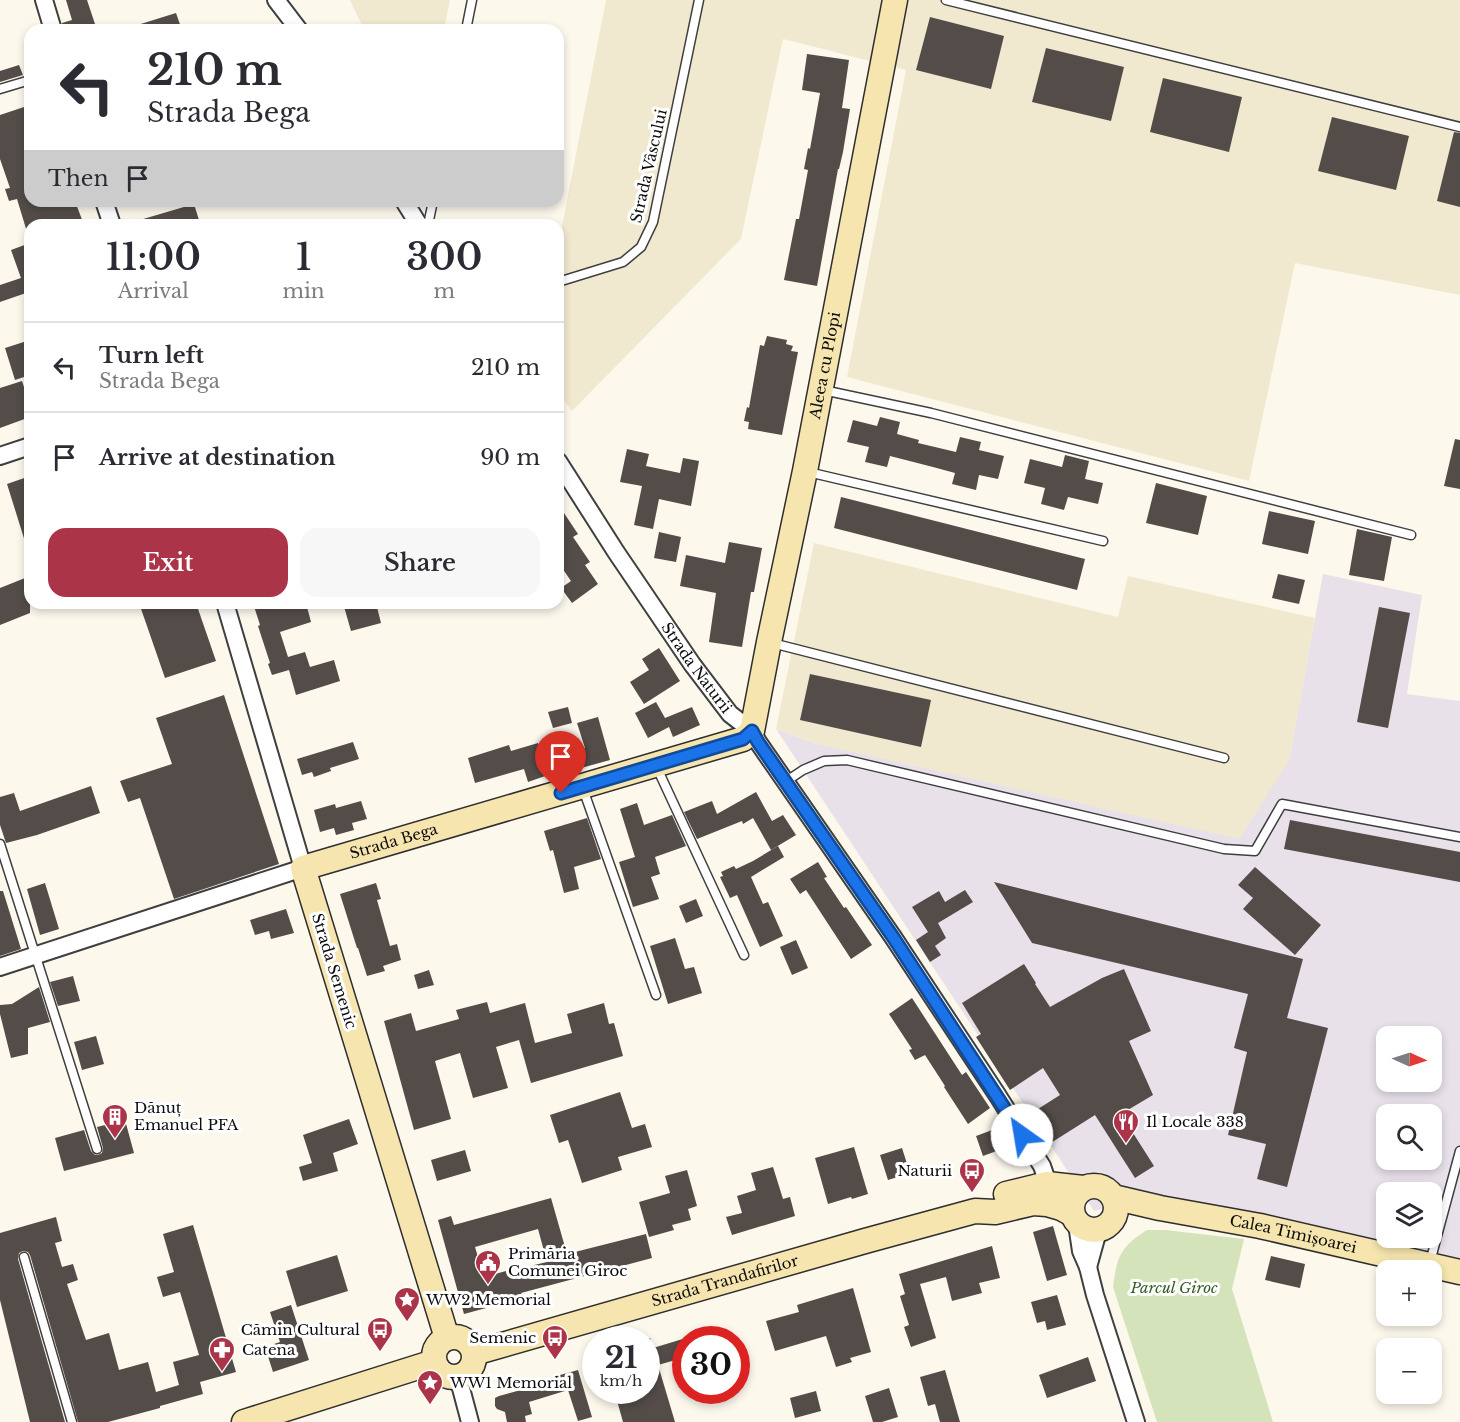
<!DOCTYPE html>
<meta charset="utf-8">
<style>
:root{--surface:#fff;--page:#f7f7f7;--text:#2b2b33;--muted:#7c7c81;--line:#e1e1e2;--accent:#ac3448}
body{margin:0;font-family:"Libre Baskerville",serif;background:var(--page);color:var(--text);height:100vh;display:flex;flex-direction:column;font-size:22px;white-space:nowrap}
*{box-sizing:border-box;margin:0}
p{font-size:20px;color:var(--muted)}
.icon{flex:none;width:33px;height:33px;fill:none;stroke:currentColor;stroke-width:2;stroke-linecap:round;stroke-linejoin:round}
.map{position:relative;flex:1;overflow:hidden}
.sheet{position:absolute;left:24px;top:219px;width:540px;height:390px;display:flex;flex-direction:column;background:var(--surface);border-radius:18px;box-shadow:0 3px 9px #0003}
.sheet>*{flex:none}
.guide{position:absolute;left:24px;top:24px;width:540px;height:183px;border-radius:18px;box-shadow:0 3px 9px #0003;background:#fff;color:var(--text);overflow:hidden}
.needle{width:39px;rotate:93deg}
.controls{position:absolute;left:1376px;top:1026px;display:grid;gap:12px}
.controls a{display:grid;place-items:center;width:66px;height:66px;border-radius:12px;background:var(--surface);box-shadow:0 3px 9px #0003;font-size:30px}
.speed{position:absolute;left:582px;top:1326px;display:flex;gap:12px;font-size:30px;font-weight:700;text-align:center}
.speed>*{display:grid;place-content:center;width:78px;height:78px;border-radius:50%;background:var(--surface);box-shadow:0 3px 9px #0003;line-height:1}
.speed small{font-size:15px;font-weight:400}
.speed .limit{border:9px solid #d22;background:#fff;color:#111}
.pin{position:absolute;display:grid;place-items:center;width:51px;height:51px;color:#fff;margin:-62px -26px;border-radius:50% 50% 50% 0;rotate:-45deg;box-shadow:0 0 6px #0007}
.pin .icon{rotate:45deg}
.me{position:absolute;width:66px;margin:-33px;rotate:328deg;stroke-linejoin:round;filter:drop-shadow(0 0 4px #0008)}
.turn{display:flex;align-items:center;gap:21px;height:126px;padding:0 24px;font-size:27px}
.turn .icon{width:78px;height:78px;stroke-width:2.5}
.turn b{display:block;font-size:42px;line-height:51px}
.then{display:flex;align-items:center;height:57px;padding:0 24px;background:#0003;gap:12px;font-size:22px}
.eta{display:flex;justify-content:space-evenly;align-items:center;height:102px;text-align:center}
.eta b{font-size:36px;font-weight:600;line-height:42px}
.action{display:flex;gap:12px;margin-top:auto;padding:12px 24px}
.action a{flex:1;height:69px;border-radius:18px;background:var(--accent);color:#fff;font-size:24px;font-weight:600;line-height:69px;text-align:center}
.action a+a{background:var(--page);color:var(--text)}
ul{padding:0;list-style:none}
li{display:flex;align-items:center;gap:18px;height:90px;padding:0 24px;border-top:2px solid var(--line)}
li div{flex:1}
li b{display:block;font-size:22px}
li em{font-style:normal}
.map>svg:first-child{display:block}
</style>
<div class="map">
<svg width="1460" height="1422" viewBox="0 0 1460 1422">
<rect width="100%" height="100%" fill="#fdf8ec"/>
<path fill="#e8e1ea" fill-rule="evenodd" d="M1323,574L1422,595L1407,694L1460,701V1261L1151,1194L1094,1211L776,729L817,744L1289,761ZM1386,1036H1431V1082H1386ZM1386,1114H1431V1160H1386ZM1386,1192H1431V1238H1386Z"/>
<path fill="#f0e9cf" d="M350,0H450L444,30H364Z
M606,0H1460V295L1295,263L1249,481L847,377L906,70L783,39L741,239L572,411L558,392V247Z
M814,543L1118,617L1128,576L1315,618L1289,761L1239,839L817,744L776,729Z"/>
<path fill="#d4e3ba" d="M1147,1230H1165L1244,1239L1232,1289L1273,1422H1157L1113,1287C1117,1257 1120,1247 1147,1230Z"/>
<path fill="#534c49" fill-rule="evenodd" d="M66,0H87L97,30H63L62,23L72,20Z
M176,13L182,30H132L131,27Z
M930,17L1004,36L991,89L916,70Z
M1046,48L1124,67L1111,121L1032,102Z
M807,54L849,60L842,108L850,109L843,152L839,169H838L817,286L784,280L796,219H799L808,170L804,169L808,148L810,149L820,93L802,90Z
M19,65L23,75L0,82V71Z
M1163,78L1242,97L1229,152L1150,132Z
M30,105V201H75L84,225H30V231L27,232L17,199L9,201L5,189L10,188L0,159V115Z
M1332,117L1409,136L1396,190L1318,171Z
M1454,132L1460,133V207L1437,201Z
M194,204L199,220L192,221L193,225H134L133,222Z
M30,243V299H28L26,293L0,302V285L21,278L11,250Z
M767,336L787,340L786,344L793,346L791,351L798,352L782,435L748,429L749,422L744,421L747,407L749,408L760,345L764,346Z
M30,340V375L15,380L5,348Z
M22,381L30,405V417L0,428V388Z
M880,417L900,422L897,434L919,440L918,443L956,452L960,437L981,442L979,450L1004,456L998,479L979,475L976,490L952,484L955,473L933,467L890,456L887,467L865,462L869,447L847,442L853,420L877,426Z
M1455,439L1460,440V489L1444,486Z
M627,449L649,454L646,466L680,473L683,458L699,461L691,506L659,499L653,529L634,525L642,486L620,482Z
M1065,455L1089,461L1085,479L1103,483L1098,504L1068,497L1064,510L1041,504L1045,488L1024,483L1030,459L1062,467Z
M30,476V548H27L7,484Z
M1156,483L1207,496L1198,535L1146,523Z
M841,497L1085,559L1077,590L834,528Z
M558,504L578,534L573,537L590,562L585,565L598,584L572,603L561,588L571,581L558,562Z
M1269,511L1315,521L1308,554L1262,544Z
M1357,529L1392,537L1384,581L1349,575Z
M659,532L681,537L676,562L654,558Z
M729,542L762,548L754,592H751L742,647L709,642L716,593L680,586L686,555L725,563Z
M1278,574L1305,580L1299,604L1272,598Z
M30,576V613L0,625V588Z
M139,603H196L216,661L165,678Z
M253,603H306L311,622L280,632L288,657L305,652L310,667L334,660L340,681L296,695L289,670L272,675L268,664L270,663L258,626L260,625Z
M343,603H376L381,623L351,631Z
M1379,607L1410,613L1388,728L1357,722Z
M659,648L680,681L644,704L630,682L649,670L642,659Z
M810,674L931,700L921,747L800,720Z
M224,695L279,864L174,899L140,798L128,802L120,781L172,764L156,718Z
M656,702L665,718L692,707L700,725L673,737L669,727L648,738L635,713Z
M568,707L572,723L553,728L548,712Z
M598,717L610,760L574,770L569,752L585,748L577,723Z
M353,742L359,759L330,768L331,771L314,777L312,772L302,775L297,759Z
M538,743L548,775L528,782L524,769L475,783L468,758L509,745L511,751Z
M91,786L100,813L37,835L6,843L0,825V797L14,793L20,811Z
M756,792L772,821L783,815L796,835L771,850L753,818L743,824L742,821L697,839L684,812L712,801L717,814Z
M361,801L367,819L352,823L354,830L336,835L334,828L320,832L314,810L335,804L336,808Z
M637,803L644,825L672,815L686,846L655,857L660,874L651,877L659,899L633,907L619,862L635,857L620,809Z
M587,818L601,859L574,867L579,889L564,893L553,850L550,851L544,831Z
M1290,820L1460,852V882L1284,849Z
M778,846L784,857L751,877L763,904L768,902L783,936L760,947L737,895L730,898L720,877L723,876L721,872L734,866L736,869L753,861Z
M818,862L827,877L824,878L844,908L846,907L872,945L851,959L806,890L800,894L790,879Z
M1255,867L1321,925L1295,955L1243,909L1253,898L1238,885Z
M994,882L1303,959L1287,1018L1328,1028L1287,1187L1257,1179L1266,1144L1228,1135L1247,1052L1234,1048L1248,994L1032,943Z
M45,883L59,929L40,935L27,889Z
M376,883L381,899L377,900L390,946L397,944L401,960L383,966L385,971L367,976L358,948H357L340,894Z
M965,890L973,902L938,923L946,938L935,946L941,955L930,962L916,940L928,932L912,907L939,891L945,902Z
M0,891H3L21,949L0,956Z
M696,899L703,916L686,923L679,906Z
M286,909L294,933L271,939L269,931L255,935L250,920Z
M675,938L685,969L694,967L702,993L668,1004L650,946Z
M796,940L808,968L792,975L780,947Z
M1024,964L1036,983L1035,984L1050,1007L1102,978L1124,969L1151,1031L1129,1041L1153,1095L1121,1114L1154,1166L1135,1178L1095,1115L1046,1146L1027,1116L1060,1095L1043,1068L1010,1090L976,1037L981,1034L962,1003Z
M429,970L434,985L418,989L414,975Z
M73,976L80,1001L58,1006L50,982Z
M39,987L50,1022L28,1028V1054L11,1058L0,1014V1005L12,1004Z
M912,998L962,1075L966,1072L990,1108L968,1124L944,1087L945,1086L925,1055L915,1060L909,1050L912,1049L889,1014Z
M487,1002L490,1013L525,1003L535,1043L572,1033L567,1014L604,1003L609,1024L614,1023L623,1056L531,1083L519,1040L496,1047L508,1088L473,1098L460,1053L435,1061L451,1119L414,1130L384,1021L411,1013L416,1031L459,1019L456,1010Z
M96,1036L104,1064L82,1070L74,1042Z
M620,1092L632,1128L645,1124L652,1147L618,1157L622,1170L582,1183L568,1140L559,1143L550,1115Z
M349,1119L358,1144L333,1153L338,1171L303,1181L299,1167L312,1163L303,1135Z
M125,1120L134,1153L64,1171L55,1138L84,1130L91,1151L95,1155H98L102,1153L103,1148L97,1127Z
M995,1129L1002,1149L983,1156L976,1136Z
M854,1147L868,1194L852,1199L851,1197L828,1204L815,1158Z
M902,1148L910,1173L888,1180L880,1155Z
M465,1150L471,1171L437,1181L431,1160Z
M773,1167L783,1199L790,1197L795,1216L732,1235L726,1217L742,1213L737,1196L756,1190L751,1173Z
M687,1170L697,1206L688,1209L691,1220L672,1225L674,1230L649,1237L639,1202L670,1193L665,1176Z
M551,1198L567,1254L646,1234L652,1258L521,1293L522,1295L516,1297V1300L464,1314L438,1220L451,1216L454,1225ZM538,1229L547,1262L530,1266L531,1269L508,1276L506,1271L484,1277L475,1247Z
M56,1217L62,1241L55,1243L62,1267L73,1264L78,1280L67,1284L86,1340L109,1333L119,1370L148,1362L156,1392L179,1385L173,1362L199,1355L180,1292L163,1297L157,1277L174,1272L163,1234L193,1225L236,1372L200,1382L203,1394L160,1406V1408L108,1422H78L30,1255L28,1252L23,1251L19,1253L18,1259L65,1422H30L0,1300V1233Z
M1053,1226L1067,1275L1047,1281L1033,1232Z
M992,1246L1000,1278L979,1283L982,1293L952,1301L946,1277L920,1284L936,1338L911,1347L904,1327L909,1325L900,1296L905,1294L899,1274Z
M337,1255L348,1291L297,1307L286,1271Z
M1271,1256L1305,1264L1300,1288L1265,1280Z
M853,1288L871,1352L850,1358L852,1362L836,1367L826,1336L775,1351L766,1321L799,1312L797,1305Z
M1057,1295L1066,1325L1047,1330L1045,1321L1037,1323L1031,1302Z
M291,1305L309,1360L273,1372L265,1347L280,1342L270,1312Z
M650,1338L653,1348L686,1338V1357L658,1365L675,1422H623L614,1390H646V1339Z
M1088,1357L1096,1381L1047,1398L1039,1375Z
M578,1370L592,1417L578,1421L568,1390L529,1402L532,1414L525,1416L526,1422H507L505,1412L497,1409L495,1406V1398L499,1396L543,1384L542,1380Z
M945,1370L960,1422H940L935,1404L928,1406L920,1377Z
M889,1388L898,1417L882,1422H873L865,1396Z
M816,1391L821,1411L795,1418L790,1398Z"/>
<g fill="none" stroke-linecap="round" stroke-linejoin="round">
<defs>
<path id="lane" d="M946,0L1460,127
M466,30L472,0
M0,89L30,80
M428,225L433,201
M558,282L623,262L641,247L653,222L699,0
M823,390L931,413L1411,535
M808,472L1103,541
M772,643L1224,758
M657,768L744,955
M785,782L803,770L824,761L847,760L1224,849L1255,851L1282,804L1460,837
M583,789L656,995
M0,844L97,1149
M24,1257L72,1422
M1430,1262L1460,1151"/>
<g id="street">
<path d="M44,0L53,30"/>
<path d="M276,0L299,30"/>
<path d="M104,201L112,225"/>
<path d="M404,201L419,225"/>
<path d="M0,456L30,446"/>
<path id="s1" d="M558,461L616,552L692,664L730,714L752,731L758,742L893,937L998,1096L1042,1166L1051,1192"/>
<path d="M0,967L303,868L225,603"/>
<path d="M1077,1224L1081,1251L1088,1267L1095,1295L1136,1422"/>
<path d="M1088,1267L1098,1231"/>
<path d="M458,1377L470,1422"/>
</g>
<g id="secondary">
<circle cx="1094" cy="1208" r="22"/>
<path d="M1006,1194L1047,1184L1083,1188"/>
<path id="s2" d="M1113,1197L1160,1208L1260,1226L1460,1272"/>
<circle cx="454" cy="1357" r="20"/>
<path id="s3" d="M447,1338L303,868L743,739L752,731L769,642L805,471L895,0"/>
<path id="s4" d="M474,1353L865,1241L975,1211L995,1212L1033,1203L1047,1204L1061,1208L1072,1214"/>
<path d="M244,1422L434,1362"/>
</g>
</defs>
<use href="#lane" stroke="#3f3f3f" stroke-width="11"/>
<use href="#street" stroke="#3f3f3f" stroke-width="20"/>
<use href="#secondary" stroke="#2e2e2e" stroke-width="27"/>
<use href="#lane" stroke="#fff" stroke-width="8"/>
<use href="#street" stroke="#fff" stroke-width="16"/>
<use href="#secondary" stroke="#f6e5ae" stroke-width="24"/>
</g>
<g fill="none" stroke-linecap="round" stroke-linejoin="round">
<defs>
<path id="route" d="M561,793L743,739L752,731L758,742L893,937L1022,1135"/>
</defs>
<use href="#route" stroke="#114b97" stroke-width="15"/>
<use href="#route" stroke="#1a73e8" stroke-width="10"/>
</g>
<defs>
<symbol id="building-pin" viewBox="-11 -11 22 30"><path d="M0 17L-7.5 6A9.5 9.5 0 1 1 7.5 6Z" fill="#ac3448" stroke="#fff"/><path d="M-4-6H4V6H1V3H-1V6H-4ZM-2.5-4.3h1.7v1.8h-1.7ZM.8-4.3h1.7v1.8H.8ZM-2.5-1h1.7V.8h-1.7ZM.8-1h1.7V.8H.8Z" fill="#fff"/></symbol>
<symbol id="restaurant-pin" viewBox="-11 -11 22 30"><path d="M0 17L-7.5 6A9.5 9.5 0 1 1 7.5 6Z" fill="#ac3448" stroke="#fff"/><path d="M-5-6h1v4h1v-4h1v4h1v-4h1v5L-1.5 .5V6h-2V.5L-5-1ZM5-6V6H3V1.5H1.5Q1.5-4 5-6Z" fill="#fff"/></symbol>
<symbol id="bus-pin" viewBox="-11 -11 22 30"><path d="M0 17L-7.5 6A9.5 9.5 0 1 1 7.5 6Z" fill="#ac3448" stroke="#fff"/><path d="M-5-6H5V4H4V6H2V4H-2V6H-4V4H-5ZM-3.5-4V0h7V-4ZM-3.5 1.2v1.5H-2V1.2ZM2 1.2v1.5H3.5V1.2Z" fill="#fff"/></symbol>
<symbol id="civic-pin" viewBox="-11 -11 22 30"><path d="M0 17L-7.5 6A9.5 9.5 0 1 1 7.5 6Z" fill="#ac3448" stroke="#fff"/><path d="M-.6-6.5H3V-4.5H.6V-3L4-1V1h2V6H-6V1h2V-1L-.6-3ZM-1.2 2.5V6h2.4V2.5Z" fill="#fff"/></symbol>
<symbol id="sight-pin" viewBox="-11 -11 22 30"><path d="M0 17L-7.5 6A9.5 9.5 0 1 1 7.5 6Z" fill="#ac3448" stroke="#fff"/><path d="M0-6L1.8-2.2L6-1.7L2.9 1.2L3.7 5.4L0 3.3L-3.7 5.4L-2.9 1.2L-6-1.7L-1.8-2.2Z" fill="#fff"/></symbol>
<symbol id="pharmacy-pin" viewBox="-11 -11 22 30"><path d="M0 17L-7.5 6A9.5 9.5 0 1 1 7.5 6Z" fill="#ac3448" stroke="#fff"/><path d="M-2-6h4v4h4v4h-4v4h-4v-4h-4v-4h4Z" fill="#fff"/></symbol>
</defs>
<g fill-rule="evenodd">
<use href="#building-pin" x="100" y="1102" width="30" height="40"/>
<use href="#restaurant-pin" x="1111" y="1107" width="30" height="40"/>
<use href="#bus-pin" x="957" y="1156" width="30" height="40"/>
<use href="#civic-pin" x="473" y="1248" width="30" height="40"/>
<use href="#sight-pin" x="392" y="1285" width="30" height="40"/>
<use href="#bus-pin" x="365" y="1315" width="30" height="40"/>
<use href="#bus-pin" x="540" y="1323" width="30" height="40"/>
<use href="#pharmacy-pin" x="207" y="1335" width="30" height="40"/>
<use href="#sight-pin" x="415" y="1368" width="30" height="40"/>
</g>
<g text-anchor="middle" stroke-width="6" stroke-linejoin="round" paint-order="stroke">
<g font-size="15" fill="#0c0c0c" stroke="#fff">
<text transform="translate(649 166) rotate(-77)" y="5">Strada Vâscului</text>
<text dy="5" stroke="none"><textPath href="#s3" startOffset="1335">Aleea cu Plopi</textPath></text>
<text dy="5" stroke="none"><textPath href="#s1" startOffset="249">Strada Naturii</textPath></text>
<text dy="5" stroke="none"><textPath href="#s3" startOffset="586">Strada Bega</textPath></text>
<text transform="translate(334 971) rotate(73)" y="5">Strada Semenic</text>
<text dy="5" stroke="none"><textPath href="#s2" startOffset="184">Calea Timișoarei</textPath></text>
<text dy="5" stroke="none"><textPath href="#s4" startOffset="261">Strada Trandafirilor</textPath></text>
</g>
<g font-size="15" fill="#0c0c0c" stroke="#fff" text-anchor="start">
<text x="134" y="1113">Dănuț<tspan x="134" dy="17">Emanuel PFA</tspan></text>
<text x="1146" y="1127">Il Locale 338</text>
<text x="952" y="1176" text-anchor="end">Naturii</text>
<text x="508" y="1259">Primăria<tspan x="508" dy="17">Comunei Giroc</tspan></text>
<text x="426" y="1305">WW2 Memorial</text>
<text x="360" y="1335" text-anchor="end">Cămin Cultural</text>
<text x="536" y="1343" text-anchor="end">Semenic</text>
<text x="242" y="1355">Catena</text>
<text x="450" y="1388">WW1 Memorial</text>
</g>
<g font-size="15" font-style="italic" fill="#365c24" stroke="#fff">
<text x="1174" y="1293">Parcul Giroc</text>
</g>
</g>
</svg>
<div class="controls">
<a><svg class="needle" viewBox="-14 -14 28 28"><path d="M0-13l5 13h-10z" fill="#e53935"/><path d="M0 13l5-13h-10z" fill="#7c7c81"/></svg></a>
<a><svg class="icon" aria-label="search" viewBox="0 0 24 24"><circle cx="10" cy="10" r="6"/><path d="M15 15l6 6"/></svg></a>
<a><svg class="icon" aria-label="layers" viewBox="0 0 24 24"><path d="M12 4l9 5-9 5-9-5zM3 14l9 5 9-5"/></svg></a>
<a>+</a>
<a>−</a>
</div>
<div class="speed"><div>21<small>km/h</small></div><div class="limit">30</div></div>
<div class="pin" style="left:561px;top:793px;background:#d93025"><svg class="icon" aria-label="arrive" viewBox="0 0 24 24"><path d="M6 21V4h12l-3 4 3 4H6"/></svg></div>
<svg class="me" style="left:1022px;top:1135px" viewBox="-20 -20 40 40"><circle r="19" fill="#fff"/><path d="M0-13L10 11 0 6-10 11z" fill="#1a73e8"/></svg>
<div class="guide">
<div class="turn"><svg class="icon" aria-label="left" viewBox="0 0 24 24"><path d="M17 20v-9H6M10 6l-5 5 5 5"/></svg><div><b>210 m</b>Strada Bega</div></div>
<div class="then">Then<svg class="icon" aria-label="arrive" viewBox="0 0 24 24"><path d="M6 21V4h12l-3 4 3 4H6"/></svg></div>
</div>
<section class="sheet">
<div class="eta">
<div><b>11:00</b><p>Arrival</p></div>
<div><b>1</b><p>min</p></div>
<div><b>300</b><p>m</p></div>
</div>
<ul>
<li><svg class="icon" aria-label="left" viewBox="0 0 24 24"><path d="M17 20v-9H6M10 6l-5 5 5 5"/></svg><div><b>Turn left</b><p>Strada Bega</p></div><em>210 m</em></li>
<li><svg class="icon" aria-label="arrive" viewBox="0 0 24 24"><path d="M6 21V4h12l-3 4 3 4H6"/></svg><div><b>Arrive at destination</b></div><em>90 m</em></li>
</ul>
<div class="action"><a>Exit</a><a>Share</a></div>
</section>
</div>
